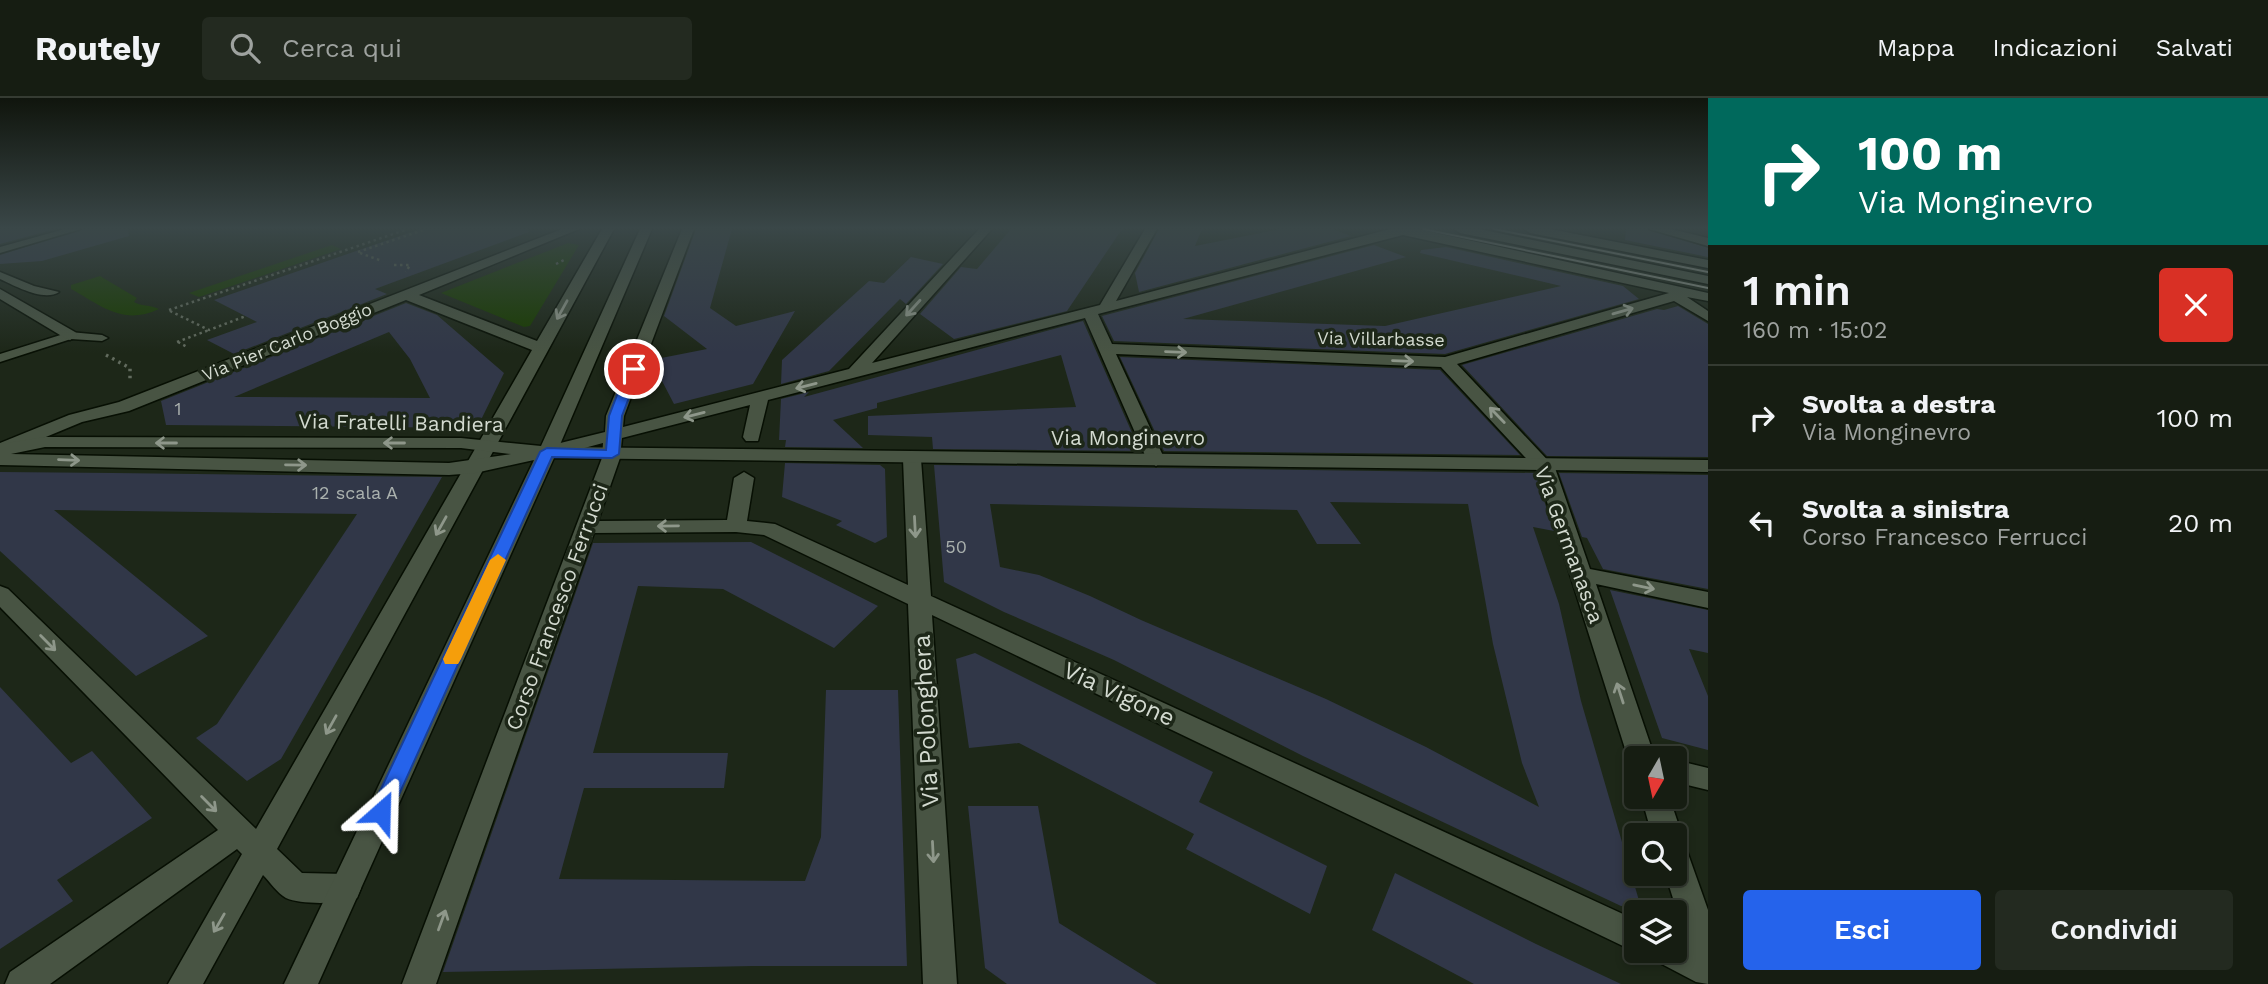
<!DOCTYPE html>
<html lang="it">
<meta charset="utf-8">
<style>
:root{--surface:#161d12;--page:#232a20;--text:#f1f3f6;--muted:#9ea29f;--line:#353b32;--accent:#2563eb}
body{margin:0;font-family:"Work Sans",sans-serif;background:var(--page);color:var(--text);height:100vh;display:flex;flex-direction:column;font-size:26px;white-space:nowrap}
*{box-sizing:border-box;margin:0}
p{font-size:23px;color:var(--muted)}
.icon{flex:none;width:38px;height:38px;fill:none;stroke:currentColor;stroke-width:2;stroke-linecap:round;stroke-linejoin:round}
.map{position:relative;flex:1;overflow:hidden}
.sheet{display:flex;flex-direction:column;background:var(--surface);width:560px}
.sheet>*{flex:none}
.banner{background:#00695c;color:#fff;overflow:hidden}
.needle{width:46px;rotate:189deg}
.fabs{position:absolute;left:1624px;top:648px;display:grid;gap:14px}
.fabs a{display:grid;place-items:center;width:63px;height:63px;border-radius:7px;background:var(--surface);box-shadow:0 4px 10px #0003,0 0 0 2px var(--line);font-size:35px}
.pin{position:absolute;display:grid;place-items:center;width:60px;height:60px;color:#fff;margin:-30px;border:4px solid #fff;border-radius:50%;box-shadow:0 2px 7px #0007}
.me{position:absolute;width:77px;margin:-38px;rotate:25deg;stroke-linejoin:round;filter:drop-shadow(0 0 5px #0008)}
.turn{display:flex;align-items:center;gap:24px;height:147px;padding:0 35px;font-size:32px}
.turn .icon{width:91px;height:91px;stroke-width:2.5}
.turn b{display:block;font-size:49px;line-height:60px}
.round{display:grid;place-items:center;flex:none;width:74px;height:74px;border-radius:7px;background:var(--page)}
.summary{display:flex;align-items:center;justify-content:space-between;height:119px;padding:0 35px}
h1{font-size:42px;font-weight:600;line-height:52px}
.primary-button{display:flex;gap:14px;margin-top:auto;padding:14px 35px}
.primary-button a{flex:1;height:80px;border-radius:7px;background:var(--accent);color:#fff;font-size:28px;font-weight:600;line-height:80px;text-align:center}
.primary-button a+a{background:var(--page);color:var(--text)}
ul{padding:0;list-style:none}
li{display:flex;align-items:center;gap:21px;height:105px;padding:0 35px;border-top:2px solid var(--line)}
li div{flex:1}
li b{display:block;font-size:26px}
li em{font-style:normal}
header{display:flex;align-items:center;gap:42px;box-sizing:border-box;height:98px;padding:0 35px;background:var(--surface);border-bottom:2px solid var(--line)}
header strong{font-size:33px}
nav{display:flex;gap:38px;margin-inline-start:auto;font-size:24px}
.search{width:490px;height:63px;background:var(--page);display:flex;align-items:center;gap:18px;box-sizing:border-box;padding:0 24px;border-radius:7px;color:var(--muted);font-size:26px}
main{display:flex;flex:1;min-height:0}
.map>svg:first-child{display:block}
</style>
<header>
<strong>Routely</strong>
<div class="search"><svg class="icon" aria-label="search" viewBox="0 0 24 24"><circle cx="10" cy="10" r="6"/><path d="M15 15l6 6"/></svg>Cerca qui</div>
<nav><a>Mappa</a><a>Indicazioni</a><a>Salvati</a></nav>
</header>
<main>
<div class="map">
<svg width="1708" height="886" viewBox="0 0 1708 886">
<rect width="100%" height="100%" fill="#1d2718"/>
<path fill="#193c00" d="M568,145L579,147L530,228L524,229L441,195Z
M332,147L341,151L199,199L189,195Z
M100,178L137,200L134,204C140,208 151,207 159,211C123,228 102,208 71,191V187Z"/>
<path fill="#313748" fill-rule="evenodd" d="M0,131H55L0,146Z
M83,131H128L129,138L42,163L0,166V157Z
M420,131H528L529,134L375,191L387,196L234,256L207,242L257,224L214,202Z
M696,131H732L710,210L736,228L795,213L753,286L674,306L651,262L707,251L664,218Z
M1011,131H1122L1067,213L954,241L920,216L961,169L977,171Z
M1159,131H1202L1195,148L1281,131H1332L1351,138L1139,194L1135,175Z
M1626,131H1647L1708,150V159L1625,142Z
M1374,147L1406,159L1183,221L1385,228L1561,188L1420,155L1421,152L1446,149L1623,188L1639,201L1445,256L1114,243L1102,218Z
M911,159L943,166L906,206L900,201L829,273L781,286L782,262L869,183L884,185Z
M406,205L437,217L504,275L477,330L166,327L161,303ZM389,234L410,261L430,300L234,299Z
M1678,208L1708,226V359L1547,358L1462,267L1657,211L1664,212Z
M1083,223L1140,353L933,351L932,339L868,337V318L1076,309L1061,257L877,305V310L833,322L863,350L785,349L786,342H779L781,301L809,294L804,299Z
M1120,259L1440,272L1520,357L1164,353Z
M785,365L880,367L885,371L887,439L875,445L836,427L842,423L782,399Z
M934,367L1535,375L1554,433L1533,429L1559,506L1581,603L1640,806L1621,808L1303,658L1114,562L1004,514L944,484ZM1330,404L1468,406L1493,546L1522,665L1539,709L1426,649L1326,601L1141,522L1090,498L1039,477L1000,469L990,406L1297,412L1317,446H1361Z
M0,374L114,375L442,379L281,661L247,683L196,640L217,626L357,416L54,412L208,538L136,578L0,453Z
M1559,375L1708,377V491L1603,471L1587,440L1582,439Z
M751,444L878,508L834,550L723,491L638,488L593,655H728L724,690H584L559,781L805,783L821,739L826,592H898L907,868H753L443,874L593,445Z
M1610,492L1708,512V555L1689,551L1708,598V652L1662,640Z
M975,555L1213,674L1199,704L1327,768L1310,816L1186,751L1194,736L1019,645L969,650L956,561Z
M0,589L71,665L92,653L152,720L57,782L73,803L0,851Z
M968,708H1038L1059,825L1157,886H1007L985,870Z
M1395,775L1536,846L1621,886H1474L1372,832Z"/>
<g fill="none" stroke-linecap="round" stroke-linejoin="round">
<defs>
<path id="lane" d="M65,131H81L0,155V149Z
M0,174L34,188L59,194C44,204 15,188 0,181Z
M70,234L102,237L108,240L102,243L71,241L0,264V256Z"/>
<path id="street" d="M562,131H579L419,197L537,243L602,131H614L277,751L302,775L346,776L357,780L361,790L357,800C342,806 301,807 286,800C277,795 270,784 263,777L203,886H168L242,756L237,751L50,886H5L10,874L218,732L0,509V488L8,491L256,731L532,252L406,202L129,313L82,324L0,358V345L69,317L119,304Z
M682,131H694L624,318L623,329L849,271L979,131H992L872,265L1100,207L1145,131H1157L1116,203L1390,131H1418L1708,195V203L1687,199L1708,213V223L1674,203L1457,266L1555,370L1590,471L1708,494V510L1596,486L1655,660H1636V669L1628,660L1537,372L1441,269L1116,256L1165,362L1156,368L1147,362L1085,220L768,302L758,343H746L743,339L750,307L622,340L620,360L598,423L727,422L734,380L744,374L754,380L747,423L775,426L908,487L903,361L905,357H919L921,361L931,498L1636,822V852H1639L1636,853L1625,849L932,517L957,886H923L908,506L764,437L736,434L594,435L436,886H402L602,360L603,345L547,360L538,354L540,350L605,334L606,318ZM1403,137L1669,195L1445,259L1112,246L1098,216Z
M1524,131H1550L1708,162V170L1530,135Z
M1649,131H1671L1708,140V148Z
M0,191L75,234L78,237L70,242L65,240L0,201Z
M1675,662L1708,670V692L1675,684Z
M1641,698H1669L1682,737L1677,746L1686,750L1708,812V886L1696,884L1656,863L1651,852H1675V839L1687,845L1665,775H1675V737H1652Z"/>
<path id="secondary" d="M640,131H652L559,349L1708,362V374L554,360L318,886H284L534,362L475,375L449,377L0,367V346L45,339L461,340L541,348ZM45,349L461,350L511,356L449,365L11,356Z
M1454,131H1479L1708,178V186L1460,135Z"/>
</defs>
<use href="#lane" stroke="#070f03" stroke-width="3"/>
<use href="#street" stroke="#070f03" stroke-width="3"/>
<use href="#secondary" stroke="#070f03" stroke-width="3"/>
<path stroke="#626b5e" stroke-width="2.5" stroke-dasharray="2.5 3.5" stroke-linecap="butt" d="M358,154L426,131
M360,155L382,163
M556,166L564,162
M394,167H410L406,174
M169,212L408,131
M170,213L209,232L246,218
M177,244L209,232
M178,244L187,249"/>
<path stroke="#626b5e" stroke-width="3.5" stroke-dasharray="2.5 4.5" stroke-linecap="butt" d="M106,257L130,270V283"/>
<use href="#lane" fill="#485443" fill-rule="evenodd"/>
<use href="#street" fill="#485443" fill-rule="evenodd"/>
<use href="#secondary" fill="#485443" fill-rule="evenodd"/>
<path stroke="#8a9286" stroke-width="2" d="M1423,131L1708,190
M1494,131L1708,174"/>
</g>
<defs><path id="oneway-shaft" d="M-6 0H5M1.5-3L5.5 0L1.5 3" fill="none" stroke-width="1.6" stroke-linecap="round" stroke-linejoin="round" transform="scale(1.75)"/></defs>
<g stroke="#8e978a">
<use href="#oneway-shaft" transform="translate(913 210) rotate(132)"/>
<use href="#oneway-shaft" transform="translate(562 212) rotate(119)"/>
<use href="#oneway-shaft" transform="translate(1623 213) rotate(-16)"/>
<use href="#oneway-shaft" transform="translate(1176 254) rotate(2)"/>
<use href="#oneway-shaft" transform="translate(1403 263) rotate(2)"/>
<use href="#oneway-shaft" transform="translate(806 288) rotate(166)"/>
<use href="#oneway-shaft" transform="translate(694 317) rotate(166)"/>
<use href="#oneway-shaft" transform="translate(1497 317) rotate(-134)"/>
<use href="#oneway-shaft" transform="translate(166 345) rotate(-180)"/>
<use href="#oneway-shaft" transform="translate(394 345) rotate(-180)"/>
<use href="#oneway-shaft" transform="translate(69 362) rotate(2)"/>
<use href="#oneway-shaft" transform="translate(296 367) rotate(1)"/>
<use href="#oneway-shaft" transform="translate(441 428) rotate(119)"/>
<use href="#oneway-shaft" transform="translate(668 428) rotate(179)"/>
<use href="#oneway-shaft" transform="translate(915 429) rotate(87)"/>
<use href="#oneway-shaft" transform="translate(1644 489) rotate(12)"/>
<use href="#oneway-shaft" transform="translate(48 545) rotate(45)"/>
<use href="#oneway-shaft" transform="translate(1620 595) rotate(-108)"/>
<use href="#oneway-shaft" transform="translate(331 627) rotate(119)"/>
<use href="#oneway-shaft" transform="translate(209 706) rotate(45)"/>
<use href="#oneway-shaft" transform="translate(933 754) rotate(87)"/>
<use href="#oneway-shaft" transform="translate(442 822) rotate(-70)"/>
<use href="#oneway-shaft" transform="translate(219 825) rotate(120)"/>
</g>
<linearGradient id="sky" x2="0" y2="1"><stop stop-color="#10150d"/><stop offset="0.51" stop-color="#3a4748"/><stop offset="1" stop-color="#3a4748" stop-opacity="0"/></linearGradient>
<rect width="1708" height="255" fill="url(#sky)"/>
<path fill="#2563eb" stroke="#184099" stroke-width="2" d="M634,268L640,271L622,318L619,356L612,360L552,359L388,721L381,724L373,721L370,714L540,354L547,350L606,352L609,318L627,271Z"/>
<path fill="#f59e0b" d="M498,456L506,462L461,561L458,566H445L443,561L490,462Z"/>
<g text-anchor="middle" stroke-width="7" stroke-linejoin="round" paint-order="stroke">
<g font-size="18" fill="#d3dad0" stroke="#1d2718">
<text transform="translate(1381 241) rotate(1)" y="6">Via Villarbasse</text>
<text transform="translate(287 244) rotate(-22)" y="6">Via Pier Carlo Boggio</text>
</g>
<g font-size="18" fill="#aab1ae">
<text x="178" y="317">1</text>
<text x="355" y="401">12 scala A</text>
<text x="956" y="455">50</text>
</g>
<g font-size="21" fill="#d3dad0" stroke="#1d2718">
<text transform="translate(401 325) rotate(1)" y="7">Via Fratelli Bandiera</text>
<text x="1128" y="347">Via Monginevro</text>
<text transform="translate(1569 447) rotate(70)" y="7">Via Germanasca</text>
<text transform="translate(557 509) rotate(-70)" y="7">Corso Francesco Ferrucci</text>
</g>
<g font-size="24" fill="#d3dad0" stroke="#1d2718">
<text transform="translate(1119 596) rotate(25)" y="8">Via Vigone</text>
<text transform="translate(926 623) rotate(-93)" y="8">Via Polonghera</text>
</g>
</g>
</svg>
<div class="fabs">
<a><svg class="needle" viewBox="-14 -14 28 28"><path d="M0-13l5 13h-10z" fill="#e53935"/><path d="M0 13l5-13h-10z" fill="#9ea29f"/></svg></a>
<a><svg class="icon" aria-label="search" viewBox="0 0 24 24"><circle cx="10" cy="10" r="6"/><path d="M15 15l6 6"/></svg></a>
<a><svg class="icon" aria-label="layers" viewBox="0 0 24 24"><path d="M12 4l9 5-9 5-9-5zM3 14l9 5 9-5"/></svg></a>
</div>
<div class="pin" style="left:634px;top:271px;background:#d93025"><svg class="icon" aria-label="arrive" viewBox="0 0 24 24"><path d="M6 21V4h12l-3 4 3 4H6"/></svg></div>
<svg class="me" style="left:381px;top:714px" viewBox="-20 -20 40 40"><path d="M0-17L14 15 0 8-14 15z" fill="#2563eb" stroke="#fff" stroke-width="4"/></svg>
</div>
<section class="sheet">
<div class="banner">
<div class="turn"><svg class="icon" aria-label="right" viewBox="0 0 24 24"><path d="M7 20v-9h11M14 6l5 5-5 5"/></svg><div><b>100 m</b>Via Monginevro</div></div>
</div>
<div class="summary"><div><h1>1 min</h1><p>160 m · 15:02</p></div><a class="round" style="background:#d93025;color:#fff"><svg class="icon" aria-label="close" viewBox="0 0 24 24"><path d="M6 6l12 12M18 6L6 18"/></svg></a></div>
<ul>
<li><svg class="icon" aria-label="right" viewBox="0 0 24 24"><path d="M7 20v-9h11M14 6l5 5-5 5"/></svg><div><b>Svolta a destra</b><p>Via Monginevro</p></div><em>100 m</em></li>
<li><svg class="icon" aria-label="left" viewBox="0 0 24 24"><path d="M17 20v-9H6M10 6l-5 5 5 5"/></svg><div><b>Svolta a sinistra</b><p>Corso Francesco Ferrucci</p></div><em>20 m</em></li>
</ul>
<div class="primary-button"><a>Esci</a><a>Condividi</a></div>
</section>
</main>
